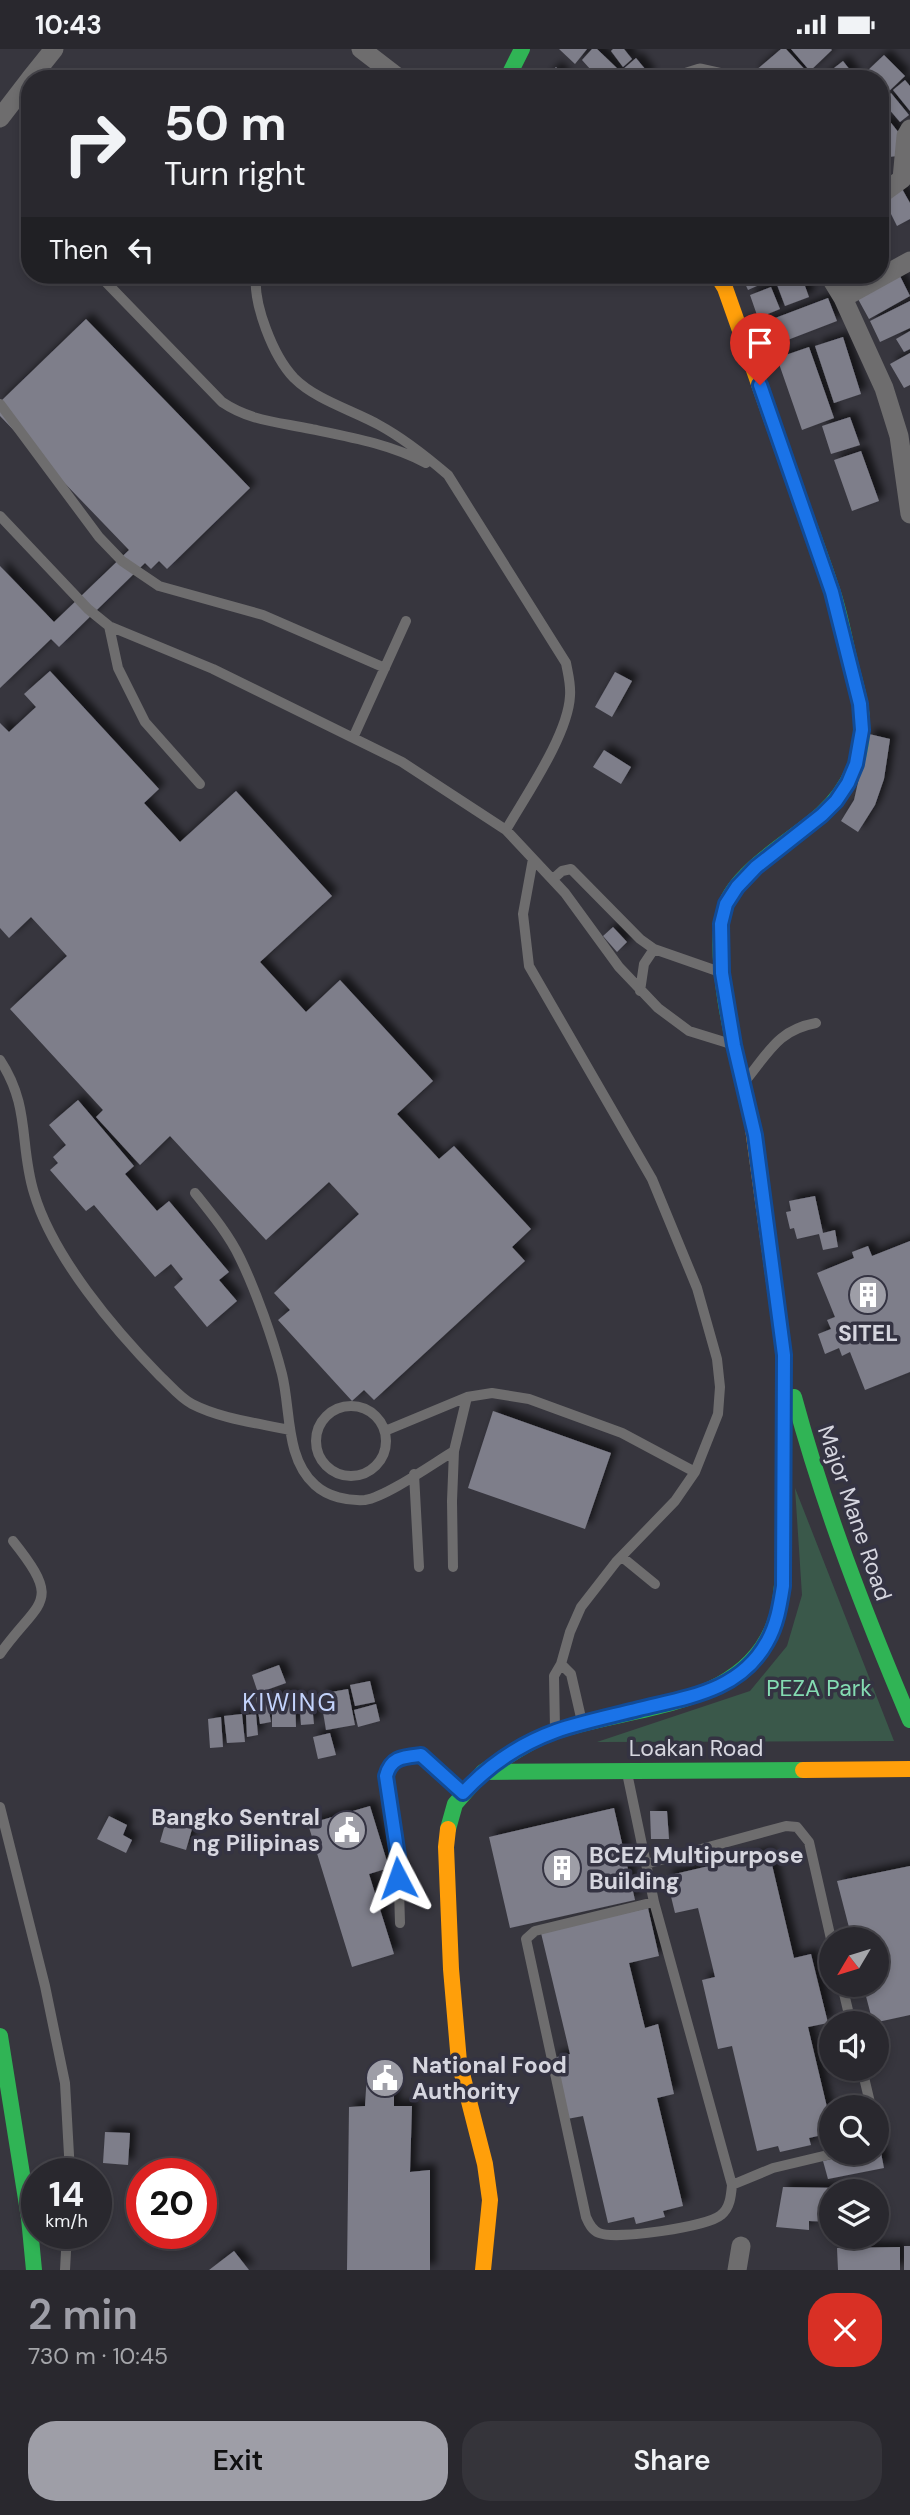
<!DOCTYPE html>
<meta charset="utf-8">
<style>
:root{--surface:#29282e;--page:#35343a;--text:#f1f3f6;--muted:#a5a6aa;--line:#45444a;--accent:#9e9ea7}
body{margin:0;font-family:"DM Sans",sans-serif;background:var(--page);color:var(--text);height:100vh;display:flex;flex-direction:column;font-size:26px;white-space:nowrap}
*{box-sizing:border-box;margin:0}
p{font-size:23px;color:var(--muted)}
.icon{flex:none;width:38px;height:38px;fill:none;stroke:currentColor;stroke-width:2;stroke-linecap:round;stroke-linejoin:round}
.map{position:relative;height:2221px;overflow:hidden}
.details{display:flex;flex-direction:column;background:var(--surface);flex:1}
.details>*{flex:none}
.hud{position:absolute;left:21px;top:21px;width:868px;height:214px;border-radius:28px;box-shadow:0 4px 10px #0003,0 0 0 2px var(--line);background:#29282e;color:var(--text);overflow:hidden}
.needle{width:46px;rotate:232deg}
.fabs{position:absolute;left:819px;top:1878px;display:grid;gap:14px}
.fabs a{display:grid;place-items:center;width:70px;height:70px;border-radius:50%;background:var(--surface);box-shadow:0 4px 10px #0003,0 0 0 2px var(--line);font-size:35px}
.speed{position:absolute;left:21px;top:2109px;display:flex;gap:14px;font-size:35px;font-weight:700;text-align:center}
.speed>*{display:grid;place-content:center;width:91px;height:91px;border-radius:50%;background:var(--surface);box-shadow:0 4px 10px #0003,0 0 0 2px var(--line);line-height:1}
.speed small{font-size:18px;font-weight:400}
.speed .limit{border:10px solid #d22;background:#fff;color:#111}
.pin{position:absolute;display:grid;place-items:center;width:60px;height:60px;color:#fff;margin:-72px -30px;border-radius:50% 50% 50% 0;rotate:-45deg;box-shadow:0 0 7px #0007}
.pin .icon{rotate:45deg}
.me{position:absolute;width:77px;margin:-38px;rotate:356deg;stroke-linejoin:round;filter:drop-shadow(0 0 5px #0008)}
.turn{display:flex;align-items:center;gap:24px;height:147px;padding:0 28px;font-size:32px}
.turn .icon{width:91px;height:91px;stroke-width:2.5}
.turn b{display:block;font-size:49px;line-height:60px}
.then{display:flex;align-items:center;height:66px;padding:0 28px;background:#0003;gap:14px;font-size:26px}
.round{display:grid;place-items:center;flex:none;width:74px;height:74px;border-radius:28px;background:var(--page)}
.headline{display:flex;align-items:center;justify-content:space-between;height:119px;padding:0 28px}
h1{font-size:42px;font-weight:600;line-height:52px;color:var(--accent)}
.primary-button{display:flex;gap:14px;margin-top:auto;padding:14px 28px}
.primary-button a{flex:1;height:80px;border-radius:28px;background:var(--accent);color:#111;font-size:28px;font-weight:600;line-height:80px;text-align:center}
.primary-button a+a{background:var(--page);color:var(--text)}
.status{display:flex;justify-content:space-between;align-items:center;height:49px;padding:0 35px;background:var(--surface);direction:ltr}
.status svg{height:19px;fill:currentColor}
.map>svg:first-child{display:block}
</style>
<div class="status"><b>10:43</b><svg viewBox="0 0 49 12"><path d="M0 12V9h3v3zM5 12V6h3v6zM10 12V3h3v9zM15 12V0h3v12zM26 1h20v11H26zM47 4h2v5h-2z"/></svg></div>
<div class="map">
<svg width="910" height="2221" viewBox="0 0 910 2221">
<defs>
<filter id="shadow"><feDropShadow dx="6" dy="-6" stdDeviation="3.5" flood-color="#0009"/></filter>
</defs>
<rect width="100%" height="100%" fill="#37363e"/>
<path fill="#3a584a" d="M795,1439L894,1692L597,1693L750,1642L787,1597L802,1546Z"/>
<path fill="#7e7e8a" filter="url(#shadow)" d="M559,0H587L575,15Z
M592,0H597L621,23L614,30H599L582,11Z
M613,0H624L632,10L623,18L611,2Z
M781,0H786L808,24L801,30H759L754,23Z
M791,0H831L832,1L810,22Z
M884,6L905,27L886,45L880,40V30H870L865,24Z
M636,9L650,26L645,30H626L621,22Z
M843,12L857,30H820Z
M556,18L567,30H544Z
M905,31L910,37V62L893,41Z
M891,44L909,66L900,73L882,52Z
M888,70L899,84L898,107L880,109V76Z
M901,138L910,154V170L897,177L883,149Z
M741,226H781L748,241Z
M795,226H801L809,248L785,257L776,233Z
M900,227L910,247L869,270L858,250Z
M771,238L780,260L758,269L750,246Z
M828,249L837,272L772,297L762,274Z
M910,252V279L880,293L870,272Z
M86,270L250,439L167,520L159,512L151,520L145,514L59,598L51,590L0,639V517L54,573L129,501L0,367V353Z
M910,282V300L904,303L896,290Z
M843,288L861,345L834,354L815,297Z
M809,298L834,369L802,381L777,309Z
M910,304V336L904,339L890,315Z
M850,368L860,396L831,405L822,377Z
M861,402L879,452L852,462L834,411Z
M50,622L159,740L144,754L180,793L236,742L332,847L260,913L306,963L340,931L433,1032L397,1065L439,1110L454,1097L531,1180L512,1198L525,1212L374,1351L364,1341L352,1352L278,1271L290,1261L274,1244L359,1165L329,1133L266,1191L170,1087L140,1116L96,1068L103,1061L10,960L67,907L31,868L9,889L0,879V674L9,683L36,658L24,645Z
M615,623L632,632L612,668L595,658Z
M869,685L890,690L884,730L875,756L858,783L841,772L854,751Z
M604,701L631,718L621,735L593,718Z
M613,878L627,893L617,903L603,887Z
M78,1051L134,1117L125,1125L157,1162L169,1152L229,1223L219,1231L237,1252L207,1278L174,1238L183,1230L171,1215L155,1228L94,1156L86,1162L50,1121L58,1114L53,1108L66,1096L49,1076Z
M815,1147L823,1184L835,1181L838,1198L823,1201L819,1185L797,1190L794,1179L790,1180L786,1163L791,1162L789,1152Z
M910,1192V1323L865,1341L850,1303L842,1307L839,1299L825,1305L818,1285L831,1280L827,1271L835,1268L817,1224L854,1209L852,1203L868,1197L872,1207Z
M493,1362L611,1404L585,1480L468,1439Z
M279,1616L286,1634L258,1644L252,1626Z
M370,1632L375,1653L355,1657L350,1636Z
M348,1640L355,1676L326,1681L320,1645Z
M272,1645H295L296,1678H272Z
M266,1646L271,1673L260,1675L256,1648Z
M311,1647L314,1675L301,1676L299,1648Z
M376,1655L380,1672L358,1678L354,1661Z
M242,1665L245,1693L227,1694L224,1667Z
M256,1665L258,1686L247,1688L246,1666Z
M221,1668L223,1698L210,1699L208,1670Z
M330,1684L336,1706L318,1710L313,1688Z
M370,1757L389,1819L369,1825L394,1905L352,1918L308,1775Z
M614,1759L635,1851L510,1879L489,1788Z
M650,1762H667L669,1790H651Z
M109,1767L127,1776L123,1786L132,1791L126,1804L97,1790Z
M166,1772L192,1780L186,1801L160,1793Z
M769,1803L794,1909L811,1905L828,1974L808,1978L831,2075V2084L809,2089L811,2096L780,2103L778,2097L757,2102L732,1997L718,2000L702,1931L715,1928L698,1859L675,1864L666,1827Z
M910,1817V1966L873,1974L863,1936H877V1890H852L837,1832Z
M648,1859L659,1907L629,1914L645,1979L658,1975L674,2045L657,2049L683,2157L663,2162L665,2168L636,2175L634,2168L608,2174L583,2067L567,2070L553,2009L570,2005L541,1884Z
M367,2024L394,2025V2057H412L410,2123L430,2121V2221H347L349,2058L365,2057Z
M105,2083L130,2084L128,2116L103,2114Z
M880,2099L884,2119L828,2130L823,2112L859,2104H877V2100Z
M783,2138L841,2139L840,2142H831V2173L809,2172V2181L776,2178Z
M904,2197H910V2221H904Z
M900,2198V2221H838L837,2199Z
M234,2202L249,2221H209Z"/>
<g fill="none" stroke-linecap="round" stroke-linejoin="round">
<path stroke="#6e6d6e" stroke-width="10" d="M99,226L222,353C250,372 278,373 311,380C350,388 390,395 426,414
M256,226C253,255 273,307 294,329C316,351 352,361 379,376C403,389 427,408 448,426L566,614C568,625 571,635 570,647C568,686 526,746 506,781
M0,355L99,488L122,512L159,537L263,566L385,619
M0,467L88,560L109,577L213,620L402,713L506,781L565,844L619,918L658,959L689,982L731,995
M109,577L118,619L145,673L200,735
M353,689L406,572
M533,810L523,865L529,917L652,1130L697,1239L717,1310L720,1338L718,1365L695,1423L675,1452L616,1513L581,1558L570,1583L561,1615L554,1627L555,1680
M553,830L562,822L571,820L640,890L654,900L720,923
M640,942L644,915L654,900
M0,1011C31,1058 19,1096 34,1144C53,1208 114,1280 160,1327C170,1336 180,1349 192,1355C221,1370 258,1374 290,1381
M746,1031C769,1003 778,981 816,974
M195,1144C211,1164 229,1186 240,1209C256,1242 273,1290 282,1325C291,1361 285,1409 315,1436C328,1448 348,1452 365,1451C386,1448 434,1414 454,1402
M316 1392a35 35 0 1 1 70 0a35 35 0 1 1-70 0Z
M385,1382L467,1348L492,1344L529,1350L622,1384L695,1423
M414,1425L419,1518
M622,1508L655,1535
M453,1518L452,1452L454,1402L467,1348
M0,1605C39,1550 64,1556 13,1492
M561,1615L571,1625L582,1673
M627,1724L654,1853L732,2136C731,2147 730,2159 721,2166C707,2178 616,2191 599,2184C592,2181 589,2175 586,2168L526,1890L535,1882L654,1853
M0,1758L45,1937L65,2034L70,2124
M646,1815L786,1777L797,1778L809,1793L831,1890
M400,1874L398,1807L386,1727C391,1708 403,1708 421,1706L462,1742
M842,1936L851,1974
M862,2020L871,2058
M732,2136L773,2119L836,2104
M65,2221L67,2184"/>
<path stroke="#6e6d6e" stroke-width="19" d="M361,0L400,30
M30,30L54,0
M681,30L700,24L727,30
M0,69L30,30
M880,146L902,130L906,87L910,80
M829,226L843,249L884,339L899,387L910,465
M843,249L910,212
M737,2221L741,2197"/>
<path stroke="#30b455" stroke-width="16" d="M507,30L522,0
M752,1072C739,1017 709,911 725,858C735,825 785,795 811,774C841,751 861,719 862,680C863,657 855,634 850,613C844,589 840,564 832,541C822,510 811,481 800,451
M794,1348C824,1459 865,1565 910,1671
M483,1723C507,1708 530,1691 557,1682C637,1655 758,1660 779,1558C784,1533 783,1508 783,1483C783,1446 784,1409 784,1371
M448,1780L455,1755L483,1723L803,1721
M0,1987L29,2169L34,2221"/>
<path stroke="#ff9f0a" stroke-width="16" d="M717,226L725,239L800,451
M752,1072L784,1306V1371
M803,1721L910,1720
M448,1780L446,1798L451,1920L459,2013L485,2115L490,2151L483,2221"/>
</g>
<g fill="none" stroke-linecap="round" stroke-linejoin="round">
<defs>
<path id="route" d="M398,1829V1807L386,1727C391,1708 403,1708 421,1706L463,1744C489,1716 520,1695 556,1682C582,1673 612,1667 639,1660C688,1648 740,1642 767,1593C777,1576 780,1556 783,1537L784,1306L755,1086L734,996L722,924L721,875L726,855L737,838L756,818L822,766L836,752L848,734L856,715L862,681L860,655L832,543L760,336"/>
</defs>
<use href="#route" stroke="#114b97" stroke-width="18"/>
<use href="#route" stroke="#1a73e8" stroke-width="12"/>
</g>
<defs>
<symbol id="building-disc" viewBox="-11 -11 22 22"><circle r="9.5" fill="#9e9ea7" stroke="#343342"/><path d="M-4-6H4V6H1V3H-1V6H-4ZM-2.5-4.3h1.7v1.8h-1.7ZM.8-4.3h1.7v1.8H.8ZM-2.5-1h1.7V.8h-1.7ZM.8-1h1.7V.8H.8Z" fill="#fff"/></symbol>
<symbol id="civic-disc" viewBox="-11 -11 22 22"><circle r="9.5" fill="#9e9ea7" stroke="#343342"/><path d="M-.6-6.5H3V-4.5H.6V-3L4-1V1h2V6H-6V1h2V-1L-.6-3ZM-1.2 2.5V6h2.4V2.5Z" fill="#fff"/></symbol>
</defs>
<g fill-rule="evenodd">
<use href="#building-disc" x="846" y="1224" width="44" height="44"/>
<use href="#civic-disc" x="325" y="1759" width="44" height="44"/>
<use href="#building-disc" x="540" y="1797" width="44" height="44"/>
<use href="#civic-disc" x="363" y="2007" width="44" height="44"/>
</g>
<g text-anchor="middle" stroke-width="7" stroke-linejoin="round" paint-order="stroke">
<g font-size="23" font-weight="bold" fill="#d6d6df" stroke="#343342" text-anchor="start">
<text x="868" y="1292" text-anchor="middle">SITEL</text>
<text x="320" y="1776" text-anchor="end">Bangko Sentral<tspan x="320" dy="26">ng Pilipinas</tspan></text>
<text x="589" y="1814">BCEZ Multipurpose<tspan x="589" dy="26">Building</tspan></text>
<text x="412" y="2024">National Food<tspan x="412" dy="26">Authority</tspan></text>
</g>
<g font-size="23" fill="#d6d6df" stroke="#343342">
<text transform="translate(855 1464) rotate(71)" y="8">Major Mane Road</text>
<text x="696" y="1707">Loakan Road</text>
</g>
<g font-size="23" fill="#84dbb2" stroke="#343342">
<text x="819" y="1647">PEZA Park</text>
</g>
<g font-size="24" letter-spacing="2" fill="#c3d3fc" stroke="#343342">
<text x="290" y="1662">KIWING</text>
</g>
</g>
</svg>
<div class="fabs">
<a><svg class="needle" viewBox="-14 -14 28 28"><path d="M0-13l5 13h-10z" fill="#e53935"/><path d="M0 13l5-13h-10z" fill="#a5a6aa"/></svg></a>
<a><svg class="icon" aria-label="sound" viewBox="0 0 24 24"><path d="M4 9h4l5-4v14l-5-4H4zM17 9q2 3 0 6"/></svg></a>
<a><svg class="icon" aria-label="search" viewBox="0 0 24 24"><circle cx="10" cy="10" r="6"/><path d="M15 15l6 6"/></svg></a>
<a><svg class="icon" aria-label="layers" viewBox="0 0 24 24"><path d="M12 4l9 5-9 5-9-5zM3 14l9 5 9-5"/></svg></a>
</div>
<div class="speed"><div>14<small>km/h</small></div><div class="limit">20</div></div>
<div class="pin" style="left:760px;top:336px;background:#d93025"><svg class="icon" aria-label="arrive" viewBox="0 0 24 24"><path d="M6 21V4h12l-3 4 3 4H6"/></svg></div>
<svg class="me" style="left:398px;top:1829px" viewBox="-20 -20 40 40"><path d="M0-17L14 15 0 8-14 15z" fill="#1a73e8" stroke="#fff" stroke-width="4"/></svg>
<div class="hud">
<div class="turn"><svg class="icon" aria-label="right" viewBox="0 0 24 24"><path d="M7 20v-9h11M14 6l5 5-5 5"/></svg><div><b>50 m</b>Turn right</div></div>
<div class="then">Then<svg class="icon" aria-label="left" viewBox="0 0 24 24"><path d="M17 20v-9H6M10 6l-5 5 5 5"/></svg></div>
</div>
</div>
<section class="details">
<div class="headline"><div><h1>2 min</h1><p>730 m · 10:45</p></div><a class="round" style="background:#d93025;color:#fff"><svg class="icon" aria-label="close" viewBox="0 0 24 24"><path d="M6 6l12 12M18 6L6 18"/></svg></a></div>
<div class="primary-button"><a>Exit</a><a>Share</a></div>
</section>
